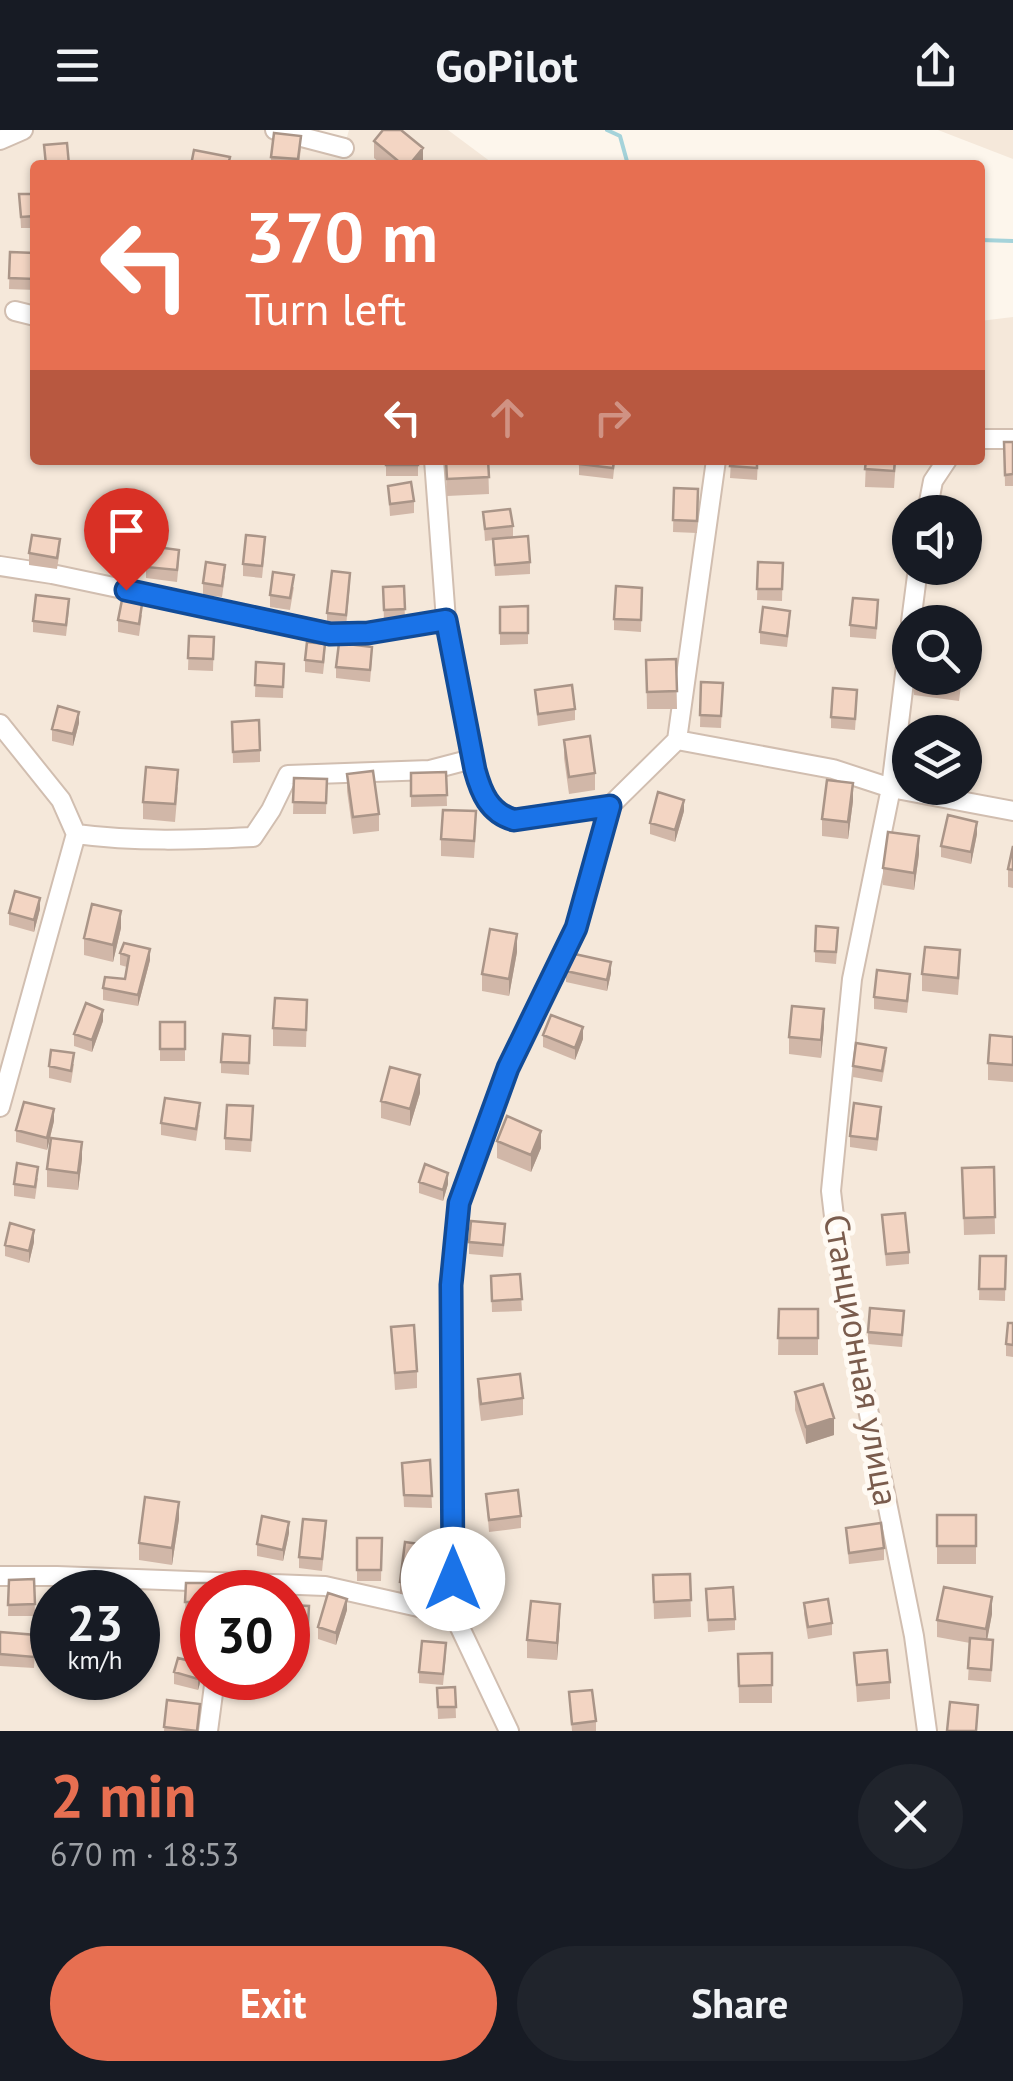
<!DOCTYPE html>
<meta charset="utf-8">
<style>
:root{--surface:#171b24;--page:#20242c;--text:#f1f3f6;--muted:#9ea1a6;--accent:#e76f51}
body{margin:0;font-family:"PT Sans",sans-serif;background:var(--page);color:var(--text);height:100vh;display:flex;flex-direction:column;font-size:38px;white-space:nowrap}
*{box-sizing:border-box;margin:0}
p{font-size:32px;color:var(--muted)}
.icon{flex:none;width:55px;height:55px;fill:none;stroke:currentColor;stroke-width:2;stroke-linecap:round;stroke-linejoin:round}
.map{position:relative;height:1601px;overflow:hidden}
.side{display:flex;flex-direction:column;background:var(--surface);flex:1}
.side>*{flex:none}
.top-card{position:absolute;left:30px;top:30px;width:955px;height:305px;border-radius:10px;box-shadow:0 2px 8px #0004;background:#e76f51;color:#fff;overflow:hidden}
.tools{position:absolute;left:892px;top:365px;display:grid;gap:20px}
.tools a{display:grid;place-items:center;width:90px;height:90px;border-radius:50%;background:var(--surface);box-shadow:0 2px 8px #0004;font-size:50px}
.speed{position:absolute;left:30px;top:1440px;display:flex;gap:20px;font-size:50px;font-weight:700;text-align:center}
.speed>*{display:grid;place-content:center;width:130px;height:130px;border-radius:50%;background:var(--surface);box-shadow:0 2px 8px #0004;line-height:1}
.speed small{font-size:25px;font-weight:400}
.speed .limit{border:15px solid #d22;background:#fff;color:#111}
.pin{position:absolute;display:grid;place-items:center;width:85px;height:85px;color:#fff;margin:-102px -42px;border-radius:50% 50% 50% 0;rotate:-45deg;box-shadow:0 0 10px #0007}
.pin .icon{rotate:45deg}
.me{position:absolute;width:110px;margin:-55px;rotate:0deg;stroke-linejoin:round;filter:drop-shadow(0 0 8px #0008)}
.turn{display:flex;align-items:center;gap:35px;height:210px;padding:0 50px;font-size:45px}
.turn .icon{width:130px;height:130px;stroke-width:2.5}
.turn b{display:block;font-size:70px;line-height:85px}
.lanes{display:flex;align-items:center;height:95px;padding:0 50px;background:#0003;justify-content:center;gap:50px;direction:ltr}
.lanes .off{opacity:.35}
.round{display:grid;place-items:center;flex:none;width:105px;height:105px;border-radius:52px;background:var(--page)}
.head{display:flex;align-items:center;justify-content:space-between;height:170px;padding:0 50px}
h1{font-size:60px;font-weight:700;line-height:75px;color:var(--accent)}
.action{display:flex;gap:20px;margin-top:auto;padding:20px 50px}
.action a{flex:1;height:115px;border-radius:60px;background:var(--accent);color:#fff;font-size:40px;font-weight:700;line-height:115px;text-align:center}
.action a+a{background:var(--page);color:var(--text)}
header{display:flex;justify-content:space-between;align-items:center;height:130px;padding:0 50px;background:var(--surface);font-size:45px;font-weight:700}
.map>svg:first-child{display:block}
</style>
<header><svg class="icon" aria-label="menu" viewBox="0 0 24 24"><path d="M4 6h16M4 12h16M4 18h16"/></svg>GoPilot<svg class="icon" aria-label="share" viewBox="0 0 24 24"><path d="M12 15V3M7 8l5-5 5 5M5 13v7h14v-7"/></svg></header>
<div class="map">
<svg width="1013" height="1601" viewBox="0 0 1013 1601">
<rect width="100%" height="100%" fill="#fdf6ec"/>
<path fill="#f5e8da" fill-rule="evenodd" d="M23,0H275L344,17L349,0H448L495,35H35V330H980V191L1013,187V1601H0V11ZM910,382H965V438H910ZM910,492H965V548H910ZM910,602H965V658H910ZM52,1462H138V1548H52ZM202,1462H288V1548H202Z
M938,0H1013V29Z"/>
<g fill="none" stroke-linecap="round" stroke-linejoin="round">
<path stroke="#a5d3da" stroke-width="4" d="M607,0L620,6L628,35
M980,110L1013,111"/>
<defs>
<path id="minor" d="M275,0L344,18
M0,10L23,0
M15,181L35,186
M980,309H1013
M434,330L446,490L472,629L478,651L488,672L499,684L514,689L610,676
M927,382L933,351L947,330
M0,436L52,444L331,503H368L446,490
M911,492L918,438
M910,503L891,658L852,849L831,1061L841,1146L914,1506L927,1601
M0,594L61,670L76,704L0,977
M677,610L833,639L891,658L1013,681
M76,704C136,712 193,710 253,707L271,680L288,645L430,640L472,629
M0,1446H57L325,1456L454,1485L509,1601
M454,1485L451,1155L459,1073L508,938L576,798L610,676L677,610L716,330
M208,1601L215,1548"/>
</defs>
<use href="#minor" stroke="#d1beb0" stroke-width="22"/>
<use href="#minor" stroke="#fff" stroke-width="18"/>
</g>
<path fill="#d1b7a8" d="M374,11L423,18V35H382L374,28Z
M301,18L299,35H271V27Z
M19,64H35V98H21Z
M10,122L35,123V160L9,159Z
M1004,312H1013V356H1005Z
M386,330H418V346H386Z
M446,330H488L489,364L447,366Z
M579,330H615L613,349L579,345Z
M731,330H758L757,350L730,348Z
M866,330H896L894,358L865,357Z
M388,356L414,371V383L390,386Z
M674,358L698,359L697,403L673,402Z
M483,382L513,396V408L530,432V444L495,446L493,410L485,411Z
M265,419L262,448L243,446V434Z
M60,420L57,439L29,435V423Z
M179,431L177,452L146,448V437Z
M758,432L783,433L782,471L757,470Z
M225,446L222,467L203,465V453Z
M350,454L346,497L327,494V483Z
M404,456L405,491L384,492L383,457Z
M294,457L290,480L270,477V465Z
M642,458L641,502L614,500V489Z
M500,477L528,503V514L500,515Z
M69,480L66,506L33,502V491Z
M878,482L876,509L850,507V495Z
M142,485L139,506L118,502V490Z
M790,492L787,517L760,514V502Z
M189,506L214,507L213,541L188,540Z
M325,526L323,544L305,542V530Z
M372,529L370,552L336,548V537Z
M676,529L677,579H647L646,530Z
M256,532L284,534L283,568L255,567Z
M914,548H962L959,571L914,565Z
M701,552L723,553L721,598L700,597Z
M535,560L575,579V590L538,596Z
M857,572L855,600L831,598V587Z
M232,592L260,620V632L233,633Z
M79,593L73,616L52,611V599Z
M910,602V640L903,638V627Z
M564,610L595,643V660L569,664L564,628Z
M446,642L447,676L411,677V643Z
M347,644L379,684V701L353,704L347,661Z
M294,648L327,649L326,684H293Z
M178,657L175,692L143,689V672Z
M853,671L848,709L822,706V689Z
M684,681L675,712L650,704V693Z
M476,699L474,728L441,726V709Z
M977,704L971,734L941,727V716Z
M1013,716V758L1008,757V739Z
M919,724L914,760L883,755V738Z
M40,779L34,802L9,795V783Z
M121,798L113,832L84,825V808Z
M838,809L836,834L815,832V821Z
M517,822L509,866L482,861V844Z
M120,823L150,830L138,876L103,870V858L125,849L127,837L120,835Z
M960,838L958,865L922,861V844Z
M566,841L611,843L607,861L566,852Z
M910,856L907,883L874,879V867Z
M307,887L306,917L273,916V898Z
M103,891L92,922L74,916V904Z
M160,892H185V931H160Z
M824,897L821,928L789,924V907Z
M543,905L583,909L575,930L543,917Z
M250,906L249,945L221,943V932Z
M1013,907V952L988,950V933Z
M886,930L882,952L853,947V936Z
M74,934L71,953L49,948V936Z
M420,963L410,996L381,988V971Z
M200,985L196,1011L161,1005V993Z
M253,988L251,1022L225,1020V1008Z
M881,988L877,1021L850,1017V1006Z
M54,991L47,1020L16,1012V1000Z
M497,1011L541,1018L531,1042L497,1028Z
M82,1029L78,1060L47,1057V1039Z
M994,1037L995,1104L964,1105L962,1038Z
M38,1048L35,1069L14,1066V1054Z
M419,1052L448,1054L443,1071L419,1063Z
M882,1085L909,1122V1134L886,1136Z
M505,1106L503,1127L469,1124V1112Z
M34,1112L29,1133L5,1126V1115Z
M980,1126H1006L1005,1171L979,1170Z
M520,1144L522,1181L492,1182L491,1146Z
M779,1179H818V1225H778Z
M904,1193L902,1217L868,1214V1202Z
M1013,1193V1227L1006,1226V1214Z
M391,1197L417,1241V1258L395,1260Z
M478,1249L523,1268V1285L481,1291L478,1267Z
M795,1262L834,1305L806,1314L795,1280Z
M430,1330L432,1378L404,1377L402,1333Z
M486,1364L521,1386V1398L489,1402Z
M937,1385H976V1434H937Z
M179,1389L172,1435L139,1430V1413Z
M846,1398L884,1418V1430L849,1434Z
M289,1403L283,1431L257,1426V1414Z
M326,1403L322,1441L299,1438V1427Z
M357,1408H382L381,1451H357Z
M427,1426L422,1466L400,1464V1452Z
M690,1444L691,1487L654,1489L653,1445Z
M34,1449L35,1486H8L9,1450Z
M186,1453L202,1462V1484H185Z
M706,1459L735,1489V1500L708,1502Z
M804,1473L832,1493V1505L808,1509L804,1484Z
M49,1474H52V1514H49Z
M288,1475L309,1476L308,1505L288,1504Z
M347,1480L336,1515L318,1509V1497Z
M992,1484L987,1509L993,1522L991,1552L968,1550L970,1513L937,1507V1490Z
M560,1491L557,1530L527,1528V1510Z
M0,1502L36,1505L34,1538L0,1536Z
M288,1505L303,1520L298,1541L288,1538Z
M772,1523V1573H739L738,1524Z
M854,1523L890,1552V1569L857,1572Z
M446,1525L443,1555L419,1553V1542Z
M174,1542L202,1546L198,1560L174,1554Z
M455,1557L456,1588L438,1589L437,1558Z
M569,1562L596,1591V1601H572Z
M167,1570L200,1585L198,1601H164Z"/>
<path fill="#aa9588" d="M423,18V35H409Z
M79,582V593L73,616V604Z
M853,653V671L848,709V692Z
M684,670V681L675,712V700Z
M977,692V704L971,734V722Z
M919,706V724L914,760V743Z
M40,768V779L34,802V790Z
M121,781V798L113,832V815Z
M517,804V822L509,866V849Z
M150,819V830L138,876V865Z
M611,832V843L607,861V850Z
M824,879V897L821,928V910Z
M103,880V891L92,922V910Z
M583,897V909L575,930V918Z
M420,945V963L410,996V979Z
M54,979V991L47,1020V1008Z
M541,1001V1018L531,1042V1025Z
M82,1012V1029L78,1060V1043Z
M448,1043V1054L443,1071V1060Z
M34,1100V1112L29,1133V1121Z
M834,1288V1305L806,1314V1297Z
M179,1372V1389L172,1435V1418Z
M289,1392V1403L283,1431V1420Z
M427,1415V1426L422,1466V1455Z
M992,1467V1484L986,1516V1499Z
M347,1469V1480L336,1515V1503Z
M560,1474V1491L557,1530V1513Z
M303,1508V1520L298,1541V1529Z
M202,1534V1546L198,1560V1549Z"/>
<path fill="#f3d5c3" stroke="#aa9588" stroke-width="2.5" d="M383,0H401L423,18L409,35H403L374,11Z
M274,3L301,6L298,29L271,27Z
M67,13L69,35H46L44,15Z
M194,20L230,27L228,35H191Z
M19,64H35V86L21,87Z
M10,122L35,123V149L9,148Z
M1004,312H1013V344L1005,345Z
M386,330H418V335H386Z
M446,330H488L489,347L447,349Z
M579,330H614L613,338L579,334Z
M731,330H757V338L730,336Z
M866,330H895L894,341L865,339Z
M411,352L414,371L390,374L388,356Z
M674,358L698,359L697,391L673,390Z
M510,379L513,396L485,399L483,382Z
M32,405L60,409L57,428L29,423Z
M246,405L265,407L262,436L243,434Z
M528,406L530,432L495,435L493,409Z
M149,416L179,420L177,440L146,437Z
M206,432L225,435L222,456L203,453Z
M758,432L783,433L782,459H757Z
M332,441L350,443L346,485L327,483Z
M273,442L294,445L290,468L270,465Z
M404,456L405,479L384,480L383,457Z
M616,456L642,458L641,490L614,489Z
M36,465L69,469L66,495L33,491Z
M853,468L878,470L876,498L850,495Z
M122,470L142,474L139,494L118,490Z
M528,476V503H500V477Z
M763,477L790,481L787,506L760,502Z
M189,506L214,507L213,529L188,528Z
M307,512L325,514L323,532L305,530Z
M339,513L372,517L370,540L336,537Z
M676,529L677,561L647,562L646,530Z
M256,532L284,534L283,557L255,555Z
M914,548H959V553Z
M701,552L723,553L721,586L700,585Z
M572,555L575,579L538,584L535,560Z
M833,558L857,560L855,589L831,587Z
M58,576L79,582L73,604L52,599Z
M259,590L260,620L233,622L232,592Z
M907,600L919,602H910V628L903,627Z
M590,606L595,643L569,647L564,610Z
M146,637L178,640L175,674L143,672Z
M373,641L379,684L353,687L347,644Z
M446,642L447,665L411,666V643Z
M294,648L327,649L326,673L293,672Z
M827,650L853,653L848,692L822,689Z
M658,662L684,670L675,700L650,693Z
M443,680L476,681L474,711L441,709Z
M948,685L977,692L971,722L941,716Z
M888,702L919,706L914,743L883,738Z
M1013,716V740L1008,739Z
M15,761L40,768L34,790L9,783Z
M92,774L121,781L113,815L84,808Z
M816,796L838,798L836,822L815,821Z
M490,799L517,804L509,849L482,844Z
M124,813L150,819L138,865L103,858L105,847L125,849L129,826L120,823Z
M925,817L960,820L958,848L922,844Z
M570,823L611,832L607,850L566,841Z
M877,840L910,844L907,871L874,867Z
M275,868L307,870L306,900L273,898Z
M86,873L103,880L92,910L74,904Z
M792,876L824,879L821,910L789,907Z
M551,885L583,897L575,918L543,905Z
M160,892H185V919H160Z
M223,904L250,906L249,933L221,932Z
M990,905L1013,907V935L988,933Z
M856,913L886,918L882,941L853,936Z
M51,920L74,923L71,941L49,936Z
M390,937L420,945L410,979L381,971Z
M165,968L200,973L196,999L161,993Z
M24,972L54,979L47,1008L16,1000Z
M854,973L881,977L877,1009L850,1006Z
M227,975L253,976L251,1010L225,1008Z
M507,986L541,1001L531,1025L497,1011Z
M51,1008L82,1012L78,1043L47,1039Z
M17,1033L38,1037L35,1057L14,1054Z
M425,1034L448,1043L443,1060L419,1052Z
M994,1037L995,1087L964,1088L962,1038Z
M905,1083L909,1122L886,1124L882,1085Z
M471,1091L505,1094L503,1115L469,1112Z
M10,1093L34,1100L29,1121L5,1115Z
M980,1126H1006L1005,1159H979Z
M520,1144L522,1169L492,1171L491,1146Z
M870,1178L904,1181L902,1205L868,1202Z
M779,1179H818V1208H778Z
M1008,1193H1013V1215L1006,1214Z
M414,1195L417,1241L395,1243L391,1197Z
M520,1244L523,1268L481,1274L478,1249Z
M823,1254L834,1288L806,1297L795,1262Z
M430,1330L432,1366L404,1365L402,1333Z
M518,1360L521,1386L489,1390L486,1364Z
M145,1367L179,1372L172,1418L139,1413Z
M937,1385H976V1416H937Z
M262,1386L289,1392L283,1420L257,1414Z
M303,1389L326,1391L322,1429L299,1427Z
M881,1393L884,1418L849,1423L846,1398Z
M357,1408H382L381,1440H357Z
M405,1412L427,1415L422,1455L400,1452Z
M690,1444L691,1470L654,1472L653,1445Z
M34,1449L35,1474L8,1475L9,1450Z
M118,1453V1462H98V1454Z
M186,1453H211V1462H202V1472H185Z
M733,1457L735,1489L708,1490L706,1459Z
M944,1457L992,1467L986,1499L937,1490Z
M328,1463L347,1469L336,1503L318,1497Z
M828,1469L832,1493L808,1497L804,1473Z
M531,1471L560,1474L557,1513L527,1510Z
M49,1474H52V1502H49Z
M288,1475L309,1476L308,1494L288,1493Z
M0,1502L36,1505L34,1527L0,1524Z
M288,1505L303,1508L298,1529L288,1527Z
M970,1508L993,1510L991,1540L968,1538Z
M422,1511L446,1513L443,1544L419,1542Z
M887,1520L890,1552L857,1555L854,1523Z
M772,1523V1555L739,1556L738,1524Z
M178,1528L202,1534L198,1549L174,1542Z
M455,1557L456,1577H438L437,1558Z
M592,1560L596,1591L572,1594L569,1562Z
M167,1570L200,1574L197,1601L164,1597Z
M950,1572L978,1575L976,1601H947Z"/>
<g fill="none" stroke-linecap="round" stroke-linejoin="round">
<defs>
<path id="route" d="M126,460L330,504L368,503L446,490L475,640C481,662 489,683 514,690L610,676L576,798L508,938L459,1073L451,1155L453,1449"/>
</defs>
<use href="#route" stroke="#114b97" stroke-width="25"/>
<use href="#route" stroke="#1a73e8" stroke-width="18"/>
</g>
<g text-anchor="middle" stroke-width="10" stroke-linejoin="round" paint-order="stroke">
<g font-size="35" fill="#7a5c4d" stroke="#fffaf3">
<text transform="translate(861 1230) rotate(80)" y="12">Станционная улица</text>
</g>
</g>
</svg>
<div class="tools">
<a><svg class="icon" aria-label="sound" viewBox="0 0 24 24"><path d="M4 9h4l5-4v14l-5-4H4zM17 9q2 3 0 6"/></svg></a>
<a><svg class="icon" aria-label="search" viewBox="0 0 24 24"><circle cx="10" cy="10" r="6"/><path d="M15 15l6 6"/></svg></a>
<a><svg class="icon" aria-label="layers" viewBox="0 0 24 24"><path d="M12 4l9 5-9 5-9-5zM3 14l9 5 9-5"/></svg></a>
</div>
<div class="speed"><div>23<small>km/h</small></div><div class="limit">30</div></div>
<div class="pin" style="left:126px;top:460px;background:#d93025"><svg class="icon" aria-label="arrive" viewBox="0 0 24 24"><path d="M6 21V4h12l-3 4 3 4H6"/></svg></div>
<svg class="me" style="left:453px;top:1449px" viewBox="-20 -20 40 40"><circle r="19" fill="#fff"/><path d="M0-13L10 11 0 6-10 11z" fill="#1a73e8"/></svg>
<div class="top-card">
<div class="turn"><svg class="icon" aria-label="left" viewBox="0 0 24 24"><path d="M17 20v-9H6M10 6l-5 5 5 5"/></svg><div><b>370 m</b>Turn left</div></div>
<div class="lanes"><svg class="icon" aria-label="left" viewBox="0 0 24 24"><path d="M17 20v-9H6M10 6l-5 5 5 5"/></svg><svg class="icon off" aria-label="ahead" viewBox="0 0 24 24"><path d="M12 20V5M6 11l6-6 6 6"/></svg><svg class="icon off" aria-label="right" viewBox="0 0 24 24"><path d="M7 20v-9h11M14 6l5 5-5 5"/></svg></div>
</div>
</div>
<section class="side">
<div class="head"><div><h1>2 min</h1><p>670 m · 18:53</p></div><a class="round"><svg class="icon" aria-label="close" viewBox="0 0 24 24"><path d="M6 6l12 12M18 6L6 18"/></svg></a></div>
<div class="action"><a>Exit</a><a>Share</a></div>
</section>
